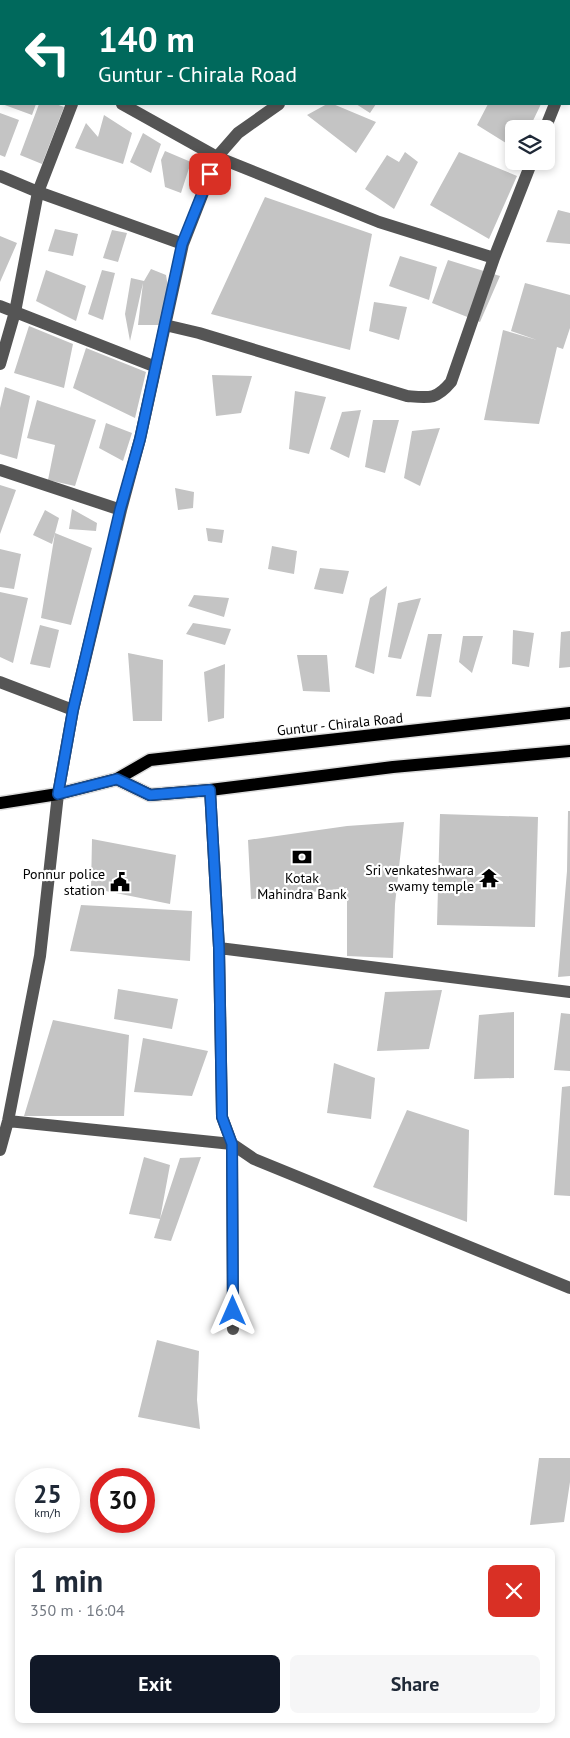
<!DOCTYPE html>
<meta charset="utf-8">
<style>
:root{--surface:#fff;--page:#f6f6f7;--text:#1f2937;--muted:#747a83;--accent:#111827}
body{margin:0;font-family:"PT Sans",sans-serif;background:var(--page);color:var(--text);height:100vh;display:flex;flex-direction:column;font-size:19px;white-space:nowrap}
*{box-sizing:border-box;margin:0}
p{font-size:16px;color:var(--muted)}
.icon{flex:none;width:28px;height:28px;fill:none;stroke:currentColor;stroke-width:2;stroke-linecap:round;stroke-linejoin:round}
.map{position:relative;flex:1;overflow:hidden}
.panel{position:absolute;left:15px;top:1548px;width:540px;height:175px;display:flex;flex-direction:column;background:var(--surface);border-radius:8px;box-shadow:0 2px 8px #0003}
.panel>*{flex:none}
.guide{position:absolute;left:0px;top:0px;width:570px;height:105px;box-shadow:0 2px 8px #0003;background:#00695c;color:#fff;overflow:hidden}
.controls{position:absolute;left:505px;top:120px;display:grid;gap:10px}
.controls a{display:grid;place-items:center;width:50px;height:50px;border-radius:8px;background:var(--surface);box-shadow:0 2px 8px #0003;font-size:25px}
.speed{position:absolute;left:15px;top:1468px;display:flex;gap:10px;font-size:25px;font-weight:700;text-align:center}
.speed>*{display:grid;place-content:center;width:65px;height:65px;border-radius:50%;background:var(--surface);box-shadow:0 2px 8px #0003;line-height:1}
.speed small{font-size:12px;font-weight:400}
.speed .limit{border:8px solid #d22;background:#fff;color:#111}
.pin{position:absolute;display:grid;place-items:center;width:42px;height:42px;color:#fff;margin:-21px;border-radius:10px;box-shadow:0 2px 8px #0006}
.me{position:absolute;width:55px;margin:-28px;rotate:0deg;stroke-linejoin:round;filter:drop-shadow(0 0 4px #0008)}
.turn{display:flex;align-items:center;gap:18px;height:105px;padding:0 15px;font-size:22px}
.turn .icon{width:65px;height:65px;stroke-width:2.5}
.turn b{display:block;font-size:35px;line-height:42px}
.round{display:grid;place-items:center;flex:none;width:52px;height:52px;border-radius:8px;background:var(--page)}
.headline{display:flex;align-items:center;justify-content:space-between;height:85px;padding:0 15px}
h1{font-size:30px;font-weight:600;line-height:38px}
.cta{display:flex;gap:10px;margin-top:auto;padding:10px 15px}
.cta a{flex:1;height:58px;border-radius:8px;background:var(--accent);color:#fff;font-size:20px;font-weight:600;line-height:58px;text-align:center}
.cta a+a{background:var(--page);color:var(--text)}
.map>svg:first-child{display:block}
</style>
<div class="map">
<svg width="570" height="1738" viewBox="0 0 570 1738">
<rect width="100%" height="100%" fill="#fff"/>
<path fill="#c4c4c4" d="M2,104H36L32,115Z
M39,104H56L64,107L42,164L20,155Z
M327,104H333L376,122L356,153L307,115Z
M356,104H376L370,113Z
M488,104H541L529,129H514V148L477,125Z
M0,113L19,120L5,157L0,155Z
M104,115L132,133L123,164L75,148L86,123L98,137Z
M143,133L161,144L151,173L130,162Z
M165,151L191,162L181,193L165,187L161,160Z
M405,152L418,162L394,209L365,189L387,155L399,162Z
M459,152L517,176L489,239L430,205Z
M265,197L372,234L350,350L211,314Z
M558,210L570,213V244L546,242Z
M55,229L78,234L73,256L48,251Z
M112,230L127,233L118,262L103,258Z
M0,236L17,243L0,282Z
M400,256L437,267L429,300L389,286Z
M448,260L500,276L480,322L432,303Z
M151,269L166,275L168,287L159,325H138L143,283L130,341L125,314L131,278L144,281Z
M46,270L86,286L76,321L36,301Z
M102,270L115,273L103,320L88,314Z
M525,283L570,295V328L563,349L557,347L539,424L484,420L503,330L537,340L511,331Z
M374,302L407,307L399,340L369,331Z
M29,326L73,344L64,388L14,373Z
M86,348L146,372L135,418L73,388Z
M212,375L252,376L241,413L216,416Z
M5,387L30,396L17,459L0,454V408Z
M295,391L326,397L309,454L289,449Z
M37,400L96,420L75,486L48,480L55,445L27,438Z
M361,410L349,458L330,449L342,412Z
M373,420H399L385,473L365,467Z
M106,423L132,433L123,461L99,448Z
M440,428L420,486L404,478L412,431Z
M0,485L16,490L0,534Z
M175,488L194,492L193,508L178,510Z
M72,509L97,523L96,531L69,529Z
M45,510L59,518L55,533L92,548L71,625L41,618L55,533L52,544L33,535Z
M206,528L224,530L222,543L208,541Z
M272,546L297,551L294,574L268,569Z
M0,549L21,554L14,589L0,587Z
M320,568L349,571L343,594L314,589Z
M387,586L374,674L355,667L370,598Z
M0,592L28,598L13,663L0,657Z
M194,595L229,598L224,617L188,606Z
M421,598L401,659L388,657L398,603Z
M193,623L231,629L225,645L186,634Z
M40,625L59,630L50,668L30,664Z
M513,630L534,633L529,667L512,664Z
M570,631V667L559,668L561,632Z
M428,634H442L431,697L416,696Z
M463,636H483L472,673L459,662Z
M128,653L163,660L162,721H133Z
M297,655H327L330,692L303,691Z
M225,664L224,718L208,722L204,672Z
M568,811H570V976L558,977L567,871Z
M440,814L538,817L535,927L437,925Z
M404,822L395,904L393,958L347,956V888L251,899L248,840L347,826Z
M92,839L176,855L170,904L91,888Z
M81,905L192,911L190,961L70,951Z
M118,989L178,999L172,1029L114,1019Z
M442,990L429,1049L377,1051L385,992Z
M514,1012V1078L474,1079L479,1015Z
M561,1013L570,1014V1071L554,1070Z
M53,1020L129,1035L124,1116H24Z
M143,1038L208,1051L192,1096L134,1092Z
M334,1063L375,1078L371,1119L327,1113Z
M570,1086V1196L554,1195L562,1087Z
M407,1110L469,1130L467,1222L373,1187Z
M144,1157L170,1165L160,1219L180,1158L201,1157L171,1241L154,1238L160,1219L129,1214Z
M157,1340L199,1351L197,1400L200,1429L138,1417Z
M539,1458H570V1482L564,1522L530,1525Z"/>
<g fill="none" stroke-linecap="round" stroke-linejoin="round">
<defs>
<path id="major" d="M117,779L150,795L210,790L393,767L570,751
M0,803L58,794L117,779L150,760L570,713"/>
</defs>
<use href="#major" stroke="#dbdbdb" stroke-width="15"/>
<path stroke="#555" stroke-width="12" d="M360,0L361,1
M549,0L551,1
M41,1L42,0
M105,1V0
M417,1L418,0
M569,13L570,14
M0,32L1,33
M569,68L570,65
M122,104L217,157L379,222L494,258
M545,129L555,104
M0,176L38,192L183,244
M0,306L156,367
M165,325L199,333L407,396C429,398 436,400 451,382L494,258L532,161
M0,364L15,312L38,192L72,104
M0,470L121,510
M0,682L73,710
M210,790L219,948L222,1117L232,1144L254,1159L570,1288
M219,948L570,992
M8,1121L232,1144L233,1329
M0,1150L8,1121L40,956L58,794L73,710L121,510L140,439L183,244L217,157L238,133L279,104"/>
<use href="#major" stroke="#000" stroke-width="12"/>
</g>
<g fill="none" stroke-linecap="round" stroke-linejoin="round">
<defs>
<path id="route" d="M210,174L182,244L140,439L120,510L73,710L58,794L117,779L150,795L210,790L219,948L222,1117L232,1144L233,1311"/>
</defs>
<use href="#route" stroke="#114b97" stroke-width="12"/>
<use href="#route" stroke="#1a73e8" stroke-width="9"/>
</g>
<defs>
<symbol id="bank-bare" viewBox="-9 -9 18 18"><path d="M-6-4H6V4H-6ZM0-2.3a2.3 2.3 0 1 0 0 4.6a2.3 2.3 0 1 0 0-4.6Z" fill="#000" stroke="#fff" stroke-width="2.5" paint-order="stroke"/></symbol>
<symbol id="temple-bare" viewBox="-9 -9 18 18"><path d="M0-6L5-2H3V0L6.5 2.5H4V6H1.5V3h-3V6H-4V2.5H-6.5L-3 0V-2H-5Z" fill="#000" stroke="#fff" stroke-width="2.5" paint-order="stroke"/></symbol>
<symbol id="civic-bare" viewBox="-9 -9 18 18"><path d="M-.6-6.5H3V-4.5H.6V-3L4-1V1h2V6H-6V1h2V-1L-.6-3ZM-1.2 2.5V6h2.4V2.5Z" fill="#000" stroke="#fff" stroke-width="2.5" paint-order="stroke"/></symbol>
</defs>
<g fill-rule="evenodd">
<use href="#bank-bare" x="288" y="843" width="28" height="28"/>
<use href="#temple-bare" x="475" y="864" width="28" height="28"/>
<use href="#civic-bare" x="106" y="868" width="28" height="28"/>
</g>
<g text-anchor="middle" stroke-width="4.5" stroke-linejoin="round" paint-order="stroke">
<g font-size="14" fill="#000" stroke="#fff">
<text transform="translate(340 724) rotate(-6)" y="5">Guntur - Chirala Road</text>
</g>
<g font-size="14" fill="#000" stroke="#fff" text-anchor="end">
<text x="474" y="875">Sri venkateshwara<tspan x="474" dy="16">swamy temple</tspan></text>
<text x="105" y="879">Ponnur police<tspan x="105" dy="16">station</tspan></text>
<text x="302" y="883" text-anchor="middle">Kotak<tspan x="302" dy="16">Mahindra Bank</tspan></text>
</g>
</g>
</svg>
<div class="controls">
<a><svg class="icon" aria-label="layers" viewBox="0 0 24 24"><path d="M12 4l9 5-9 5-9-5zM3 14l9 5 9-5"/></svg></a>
</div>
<div class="speed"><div>25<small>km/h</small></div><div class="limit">30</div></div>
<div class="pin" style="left:210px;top:174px;background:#d93025"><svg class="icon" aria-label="arrive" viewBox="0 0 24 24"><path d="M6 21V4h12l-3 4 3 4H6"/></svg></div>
<svg class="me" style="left:233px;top:1311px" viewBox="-20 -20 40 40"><path d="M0-17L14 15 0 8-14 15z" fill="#1a73e8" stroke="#fff" stroke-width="4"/></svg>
<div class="guide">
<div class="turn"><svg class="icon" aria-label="left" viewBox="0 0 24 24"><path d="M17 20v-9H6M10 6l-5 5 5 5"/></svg><div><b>140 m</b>Guntur - Chirala Road</div></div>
</div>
<section class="panel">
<div class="headline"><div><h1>1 min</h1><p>350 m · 16:04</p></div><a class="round" style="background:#d93025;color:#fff"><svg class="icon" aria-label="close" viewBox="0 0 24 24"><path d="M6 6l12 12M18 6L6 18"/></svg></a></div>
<div class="cta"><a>Exit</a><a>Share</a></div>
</section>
</div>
